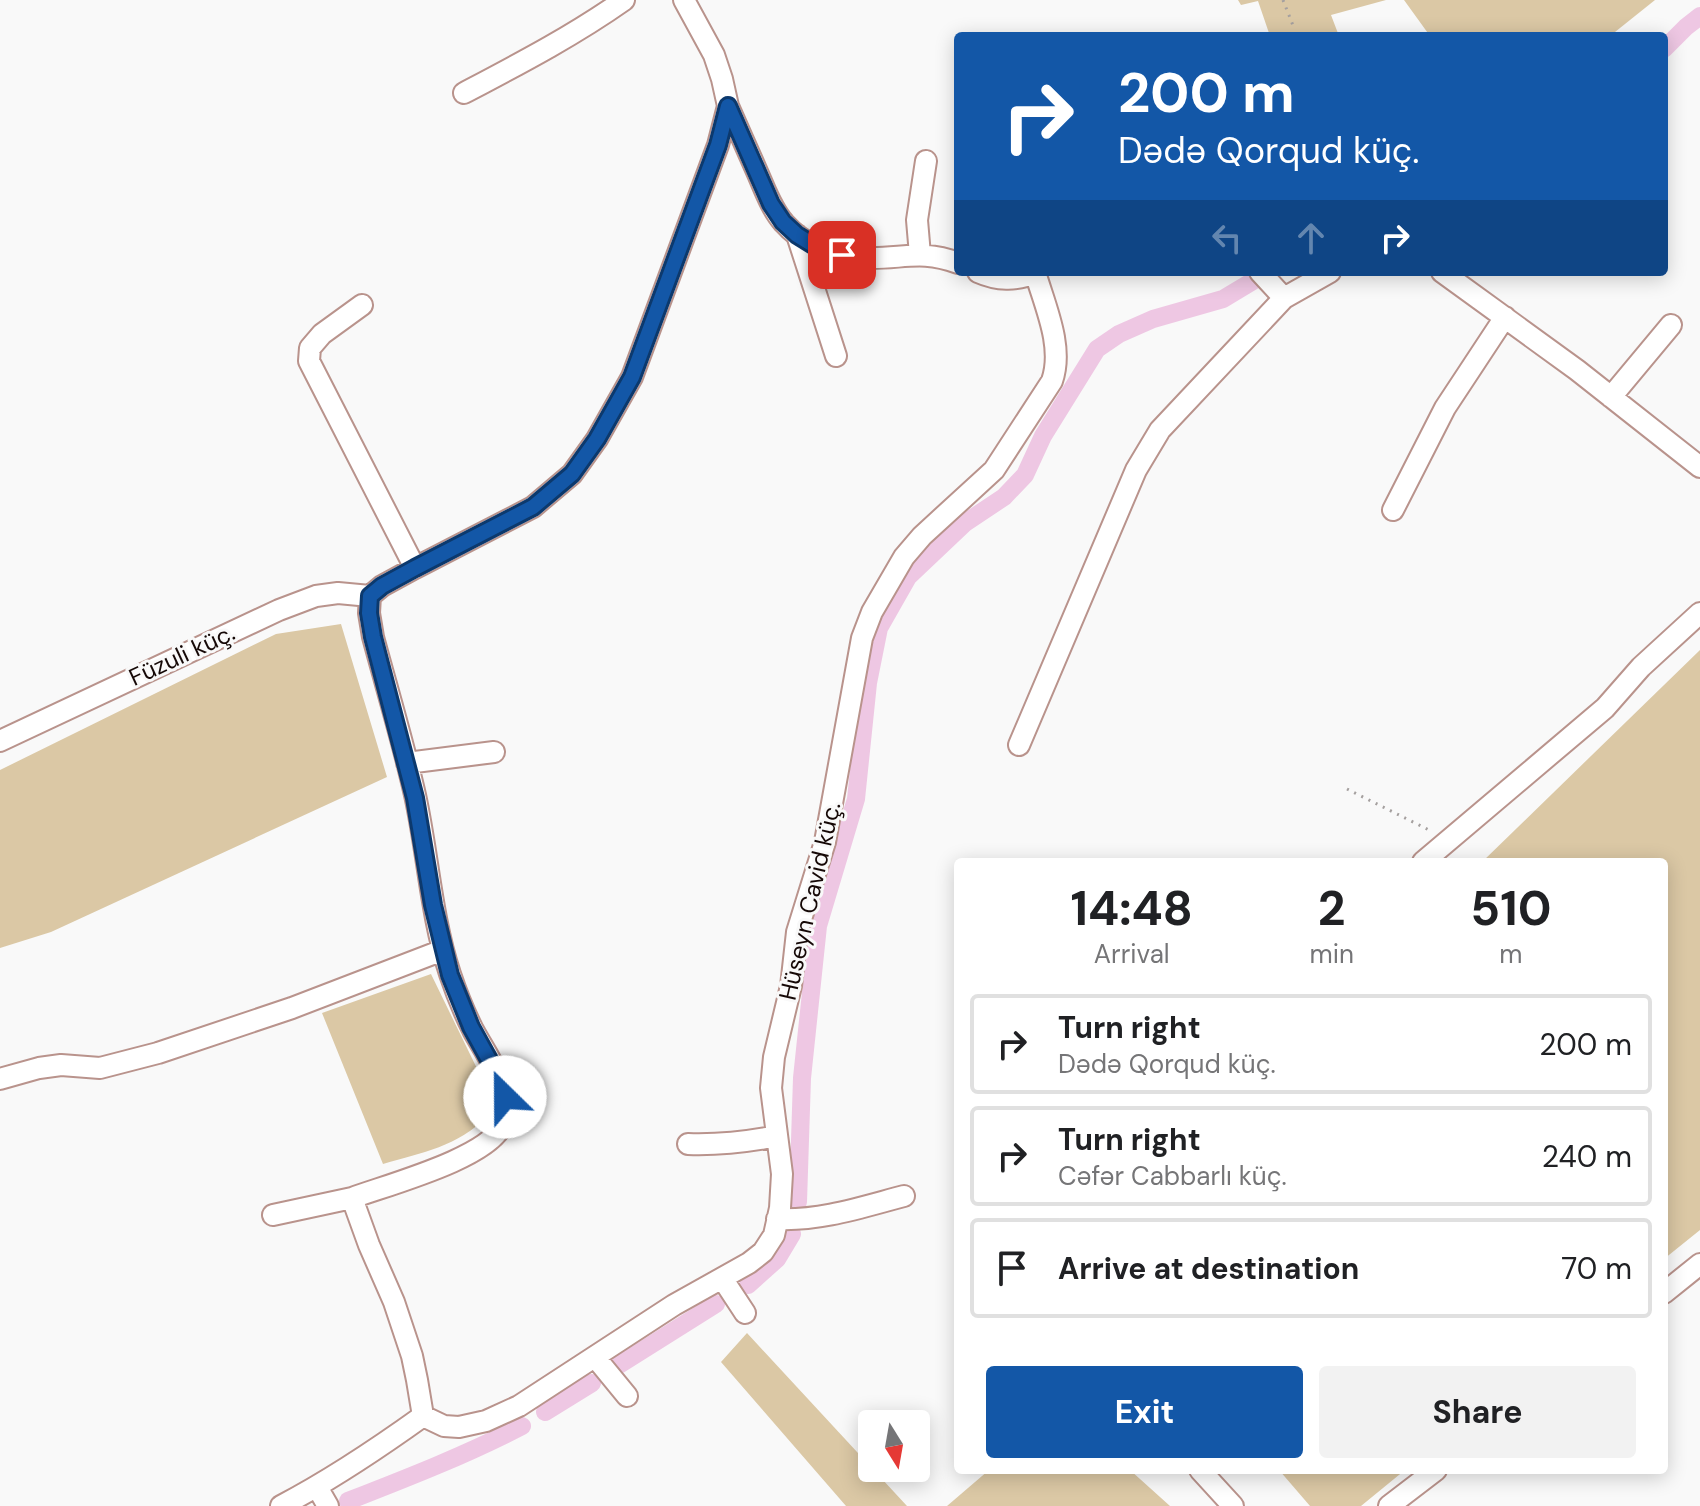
<!DOCTYPE html>
<meta charset="utf-8">
<style>
:root{--surface:#fff;--page:#f2f2f2;--text:#202124;--muted:#757577;--line:#e0e0e0;--accent:#1357a7}
body{margin:0;font-family:"DM Sans",sans-serif;background:var(--page);color:var(--text);height:100vh;display:flex;flex-direction:column;font-size:30px;white-space:nowrap}
*{box-sizing:border-box;margin:0}
p{font-size:26px;color:var(--muted)}
.icon{flex:none;width:44px;height:44px;fill:none;stroke:currentColor;stroke-width:2;stroke-linecap:round;stroke-linejoin:round}
.map{position:relative;flex:1;overflow:hidden}
.details{position:absolute;left:954px;top:858px;width:714px;height:616px;display:flex;flex-direction:column;background:var(--surface);border-radius:8px;box-shadow:0 4px 20px #0003}
.details>*{flex:none}
.banner{position:absolute;left:954px;top:32px;width:714px;height:244px;border-radius:8px;box-shadow:0 4px 20px #0003;background:#1357a7;color:#fff;overflow:hidden}
.needle{width:52px;rotate:169deg}
.controls{position:absolute;left:858px;top:1410px;display:grid;gap:16px}
.controls a{display:grid;place-items:center;width:72px;height:72px;border-radius:8px;background:var(--surface);box-shadow:0 4px 20px #0003;font-size:40px}
.pin{position:absolute;display:grid;place-items:center;width:68px;height:68px;color:#fff;margin:-34px;border-radius:16px;box-shadow:0 4px 12px #0006}
.me{position:absolute;width:88px;margin:-44px;rotate:337deg;stroke-linejoin:round;filter:drop-shadow(0 0 6px #0008)}
.turn{display:flex;align-items:center;gap:28px;height:168px;padding:0 32px;font-size:36px}
.turn .icon{width:104px;height:104px;stroke-width:2.5}
.turn b{display:block;font-size:56px;line-height:68px}
.lanes{display:flex;align-items:center;height:76px;padding:0 32px;background:#0003;justify-content:center;gap:40px;direction:ltr}
.lanes .off{opacity:.35}
.eta{display:flex;justify-content:space-evenly;align-items:center;height:136px;text-align:center}
.eta b{font-size:48px;font-weight:700;line-height:56px}
.primary-button{display:flex;gap:16px;margin-top:auto;padding:16px 32px}
.primary-button a{flex:1;height:92px;border-radius:8px;background:var(--accent);color:#fff;font-size:32px;font-weight:700;line-height:92px;text-align:center}
.primary-button a+a{background:var(--page);color:var(--text)}
ul{padding:0;list-style:none}
li{display:flex;align-items:center;gap:24px;height:100px;margin:0 16px 12px;padding:0 16px;border:4px solid var(--line);border-radius:8px}
li div{flex:1}
li b{display:block;font-size:30px}
li em{font-style:normal}
.map>svg:first-child{display:block}
</style>
<div class="map">
<svg width="1700" height="1506" viewBox="0 0 1700 1506">
<rect width="100%" height="100%" fill="#f9f9f9"/>
<path fill="#dbc8a5" d="M1238,0H1386L1331,15L1339,36H1270L1258,1L1241,5Z
M1404,0H1655L1610,36H1430Z
M341,624L387,777L51,932L0,948V770L276,634Z
M1700,650V1230L1664,1259V862H1482Z
M431,974L486,1087L488,1116C456,1147 424,1152 383,1164L322,1013Z
M747,1333L907,1506H846L721,1362Z
M989,1470H1130L1170,1506H947Z
M1279,1470H1405L1361,1506H1310Z"/>
<g fill="none" stroke-linecap="round" stroke-linejoin="round">
<path stroke="#eec7e3" stroke-width="18" d="M1664,49L1686,27L1700,16
M798,1202L802,1078L818,926L856,799L868,683L879,628L908,577L965,523L1004,497L1025,475L1043,436L1097,349L1119,334L1153,319L1223,299L1268,272
M748,1285L777,1259L792,1234
M619,1365L716,1304
M545,1412L592,1383
M348,1501C407,1478 466,1455 522,1426"/>
<defs>
<path id="street" d="M464,93C519,64 573,36 624,0
M728,106C738,129 748,151 758,174C765,190 772,210 784,223C804,246 837,258 867,258C903,259 921,249 958,263
M797,235L836,356
M920,255L917,220L926,161
M978,272C996,280 1017,282 1035,272
M1260,272L1284,298
M1442,272L1577,370L1700,467
M362,305L322,334L310,348L309,361L415,568
M1611,397L1671,325
M1393,510L1445,408L1505,317
M0,741L279,610L316,596L338,593L370,596
M1019,745L1136,470L1160,430L1284,298L1330,272
M407,763L494,752
M1423,862L1605,708L1641,667L1700,613
M0,1079L39,1068L61,1065L100,1068L158,1053L292,1008L443,950
M688,1144C719,1145 747,1142 777,1136
M273,1215L352,1198
M777,1219C821,1221 862,1207 904,1196
M722,1278L745,1313
M1664,1293L1700,1264
M595,1357L627,1396
M423,1416L417,1380L412,1356L394,1302L369,1245L352,1198C387,1185 489,1158 502,1125C515,1091 488,1058 473,1030C464,1012 456,992 450,974C431,916 428,854 415,795C403,742 387,689 373,637L369,613L370,596L382,586L415,568L533,507L572,474L597,439L632,377L718,145L728,106L722,79L714,55L684,0
M423,1416L444,1426L459,1427L486,1421L519,1406L674,1305L749,1263L763,1252L774,1235L780,1208L782,1174L771,1088L774,1057L791,986L797,932L825,842L862,638L872,612L904,557L922,536L994,470L1052,381C1064,347 1045,306 1035,272
M1200,1470L1233,1506
M317,1487L328,1506
M281,1506C331,1480 377,1449 423,1416
M1389,1506L1436,1470"/>
</defs>
<use href="#street" stroke="#b9938c" stroke-width="24"/>
<path stroke="#a5a09f" stroke-width="3" stroke-dasharray="2 6" stroke-linecap="butt" d="M1283,0L1294,28
M1347,789L1431,831"/>
<use href="#street" stroke="#fff" stroke-width="20"/>
</g>
<g fill="none" stroke-linecap="round" stroke-linejoin="round">
<defs>
<path id="route" d="M505,1097L498,1076L471,1027L450,975L433,905L415,798L373,637L369,613L370,596L382,586L415,568L533,507L572,474L597,439L632,377L718,145L728,106L771,204L783,222L797,235L818,248L842,255"/>
</defs>
<use href="#route" stroke="#0c396d" stroke-width="20"/>
<use href="#route" stroke="#1357a7" stroke-width="14"/>
</g>
<g text-anchor="middle" stroke-width="6" stroke-linejoin="round" paint-order="stroke">
<g font-size="24" fill="#150806" stroke="#f9f9f9">
<text transform="translate(182 655) rotate(-25)" y="8">Füzuli küç.</text>
<text transform="translate(810 901) rotate(-77)" y="8">Hüseyn Cavid küç.</text>
</g>
</g>
</svg>
<div class="controls">
<a><svg class="needle" viewBox="-14 -14 28 28"><path d="M0-13l5 13h-10z" fill="#e53935"/><path d="M0 13l5-13h-10z" fill="#757577"/></svg></a>
</div>
<div class="pin" style="left:842px;top:255px;background:#d93025"><svg class="icon" aria-label="arrive" viewBox="0 0 24 24"><path d="M6 21V4h12l-3 4 3 4H6"/></svg></div>
<svg class="me" style="left:505px;top:1097px" viewBox="-20 -20 40 40"><circle r="19" fill="#fff"/><path d="M0-13L10 11 0 6-10 11z" fill="#1357a7"/></svg>
<div class="banner">
<div class="turn"><svg class="icon" aria-label="right" viewBox="0 0 24 24"><path d="M7 20v-9h11M14 6l5 5-5 5"/></svg><div><b>200 m</b>Dədə Qorqud küç.</div></div>
<div class="lanes"><svg class="icon off" aria-label="left" viewBox="0 0 24 24"><path d="M17 20v-9H6M10 6l-5 5 5 5"/></svg><svg class="icon off" aria-label="ahead" viewBox="0 0 24 24"><path d="M12 20V5M6 11l6-6 6 6"/></svg><svg class="icon" aria-label="right" viewBox="0 0 24 24"><path d="M7 20v-9h11M14 6l5 5-5 5"/></svg></div>
</div>
<section class="details">
<div class="eta">
<div><b>14:48</b><p>Arrival</p></div>
<div><b>2</b><p>min</p></div>
<div><b>510</b><p>m</p></div>
</div>
<ul>
<li><svg class="icon" aria-label="right" viewBox="0 0 24 24"><path d="M7 20v-9h11M14 6l5 5-5 5"/></svg><div><b>Turn right</b><p>Dədə Qorqud küç.</p></div><em>200 m</em></li>
<li><svg class="icon" aria-label="right" viewBox="0 0 24 24"><path d="M7 20v-9h11M14 6l5 5-5 5"/></svg><div><b>Turn right</b><p>Cəfər Cabbarlı küç.</p></div><em>240 m</em></li>
<li><svg class="icon" aria-label="arrive" viewBox="0 0 24 24"><path d="M6 21V4h12l-3 4 3 4H6"/></svg><div><b>Arrive at destination</b></div><em>70 m</em></li>
</ul>
<div class="primary-button"><a>Exit</a><a>Share</a></div>
</section>
</div>
